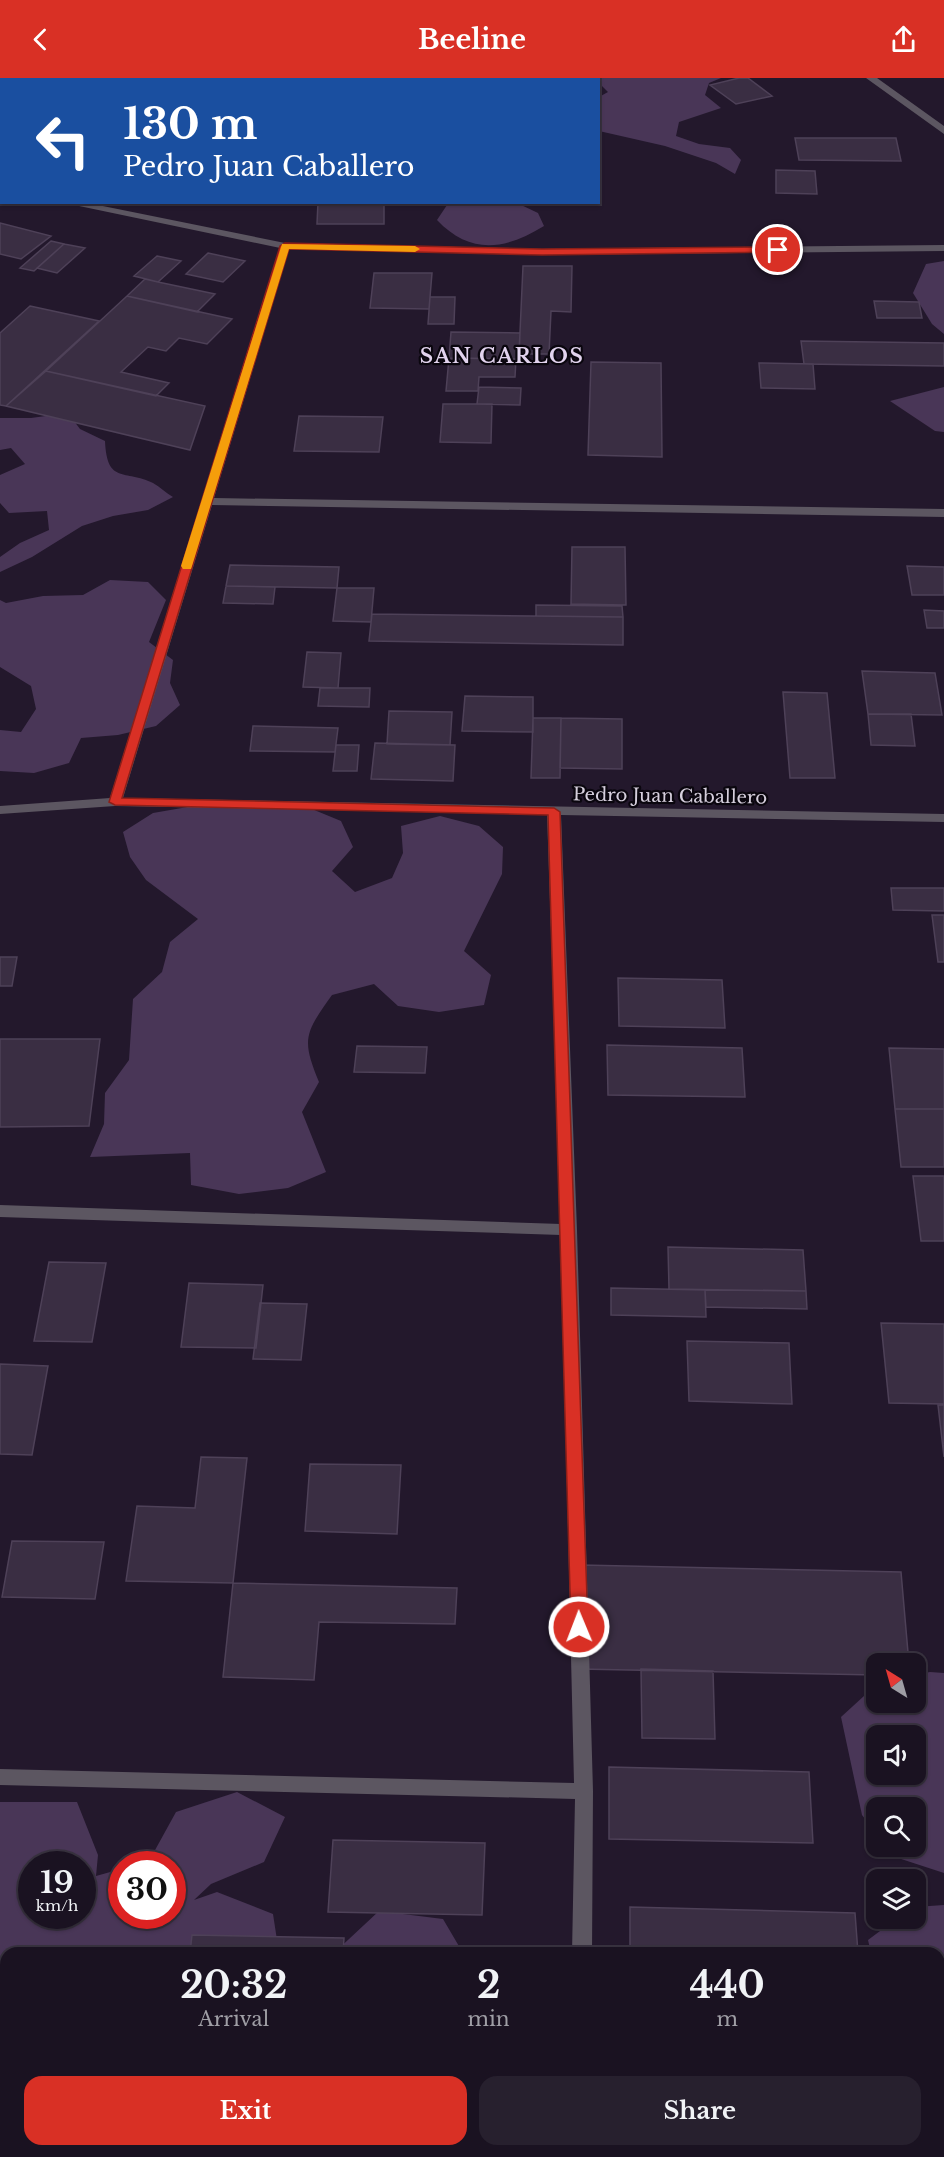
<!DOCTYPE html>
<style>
:root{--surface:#1a1221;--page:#27202e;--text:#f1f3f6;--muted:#9f9ea5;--line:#38323f;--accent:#d93025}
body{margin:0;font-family:"Libre Baskerville",serif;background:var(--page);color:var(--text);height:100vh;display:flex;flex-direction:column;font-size:22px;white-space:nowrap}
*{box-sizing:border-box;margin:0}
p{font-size:20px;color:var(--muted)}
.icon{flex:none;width:33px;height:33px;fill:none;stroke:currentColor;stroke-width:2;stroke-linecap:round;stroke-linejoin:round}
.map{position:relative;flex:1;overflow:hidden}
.sheet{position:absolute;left:0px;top:1869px;width:945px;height:210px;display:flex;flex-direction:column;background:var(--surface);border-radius:18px 18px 0 0;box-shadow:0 2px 4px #0004,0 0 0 2px var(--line)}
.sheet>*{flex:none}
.banner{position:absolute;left:0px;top:0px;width:600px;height:126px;box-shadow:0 2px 4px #0004,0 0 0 2px var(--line);background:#1a4fa0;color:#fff;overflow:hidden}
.needle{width:39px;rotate:323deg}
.fabs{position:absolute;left:866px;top:1575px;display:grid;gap:12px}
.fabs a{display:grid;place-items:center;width:60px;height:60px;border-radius:12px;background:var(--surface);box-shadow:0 2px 4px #0004,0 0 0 2px var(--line);font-size:30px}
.speed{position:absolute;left:18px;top:1773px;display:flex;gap:12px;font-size:30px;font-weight:700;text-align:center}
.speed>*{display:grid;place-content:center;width:78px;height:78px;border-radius:50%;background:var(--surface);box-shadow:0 2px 4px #0004,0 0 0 2px var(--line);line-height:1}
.speed small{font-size:15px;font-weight:400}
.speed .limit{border:9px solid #d22;background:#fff;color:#111}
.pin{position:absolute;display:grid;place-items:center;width:51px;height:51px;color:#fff;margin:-26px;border:3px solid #fff;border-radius:50%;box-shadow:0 2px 6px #0007}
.me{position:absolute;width:66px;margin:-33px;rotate:359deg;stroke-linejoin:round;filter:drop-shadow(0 0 4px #0008)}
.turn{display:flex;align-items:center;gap:21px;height:126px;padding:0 24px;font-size:27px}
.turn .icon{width:78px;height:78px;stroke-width:2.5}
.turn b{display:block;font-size:42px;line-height:51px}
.eta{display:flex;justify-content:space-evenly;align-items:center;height:102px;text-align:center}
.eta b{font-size:36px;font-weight:700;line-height:42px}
.action{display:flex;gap:12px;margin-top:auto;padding:12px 24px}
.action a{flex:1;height:69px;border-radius:18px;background:var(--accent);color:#fff;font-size:24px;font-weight:700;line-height:69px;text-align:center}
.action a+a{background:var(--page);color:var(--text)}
header{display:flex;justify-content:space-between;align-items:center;height:78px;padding:0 24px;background:var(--accent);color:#fff;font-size:27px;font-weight:700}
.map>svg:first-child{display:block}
</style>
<header><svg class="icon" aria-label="back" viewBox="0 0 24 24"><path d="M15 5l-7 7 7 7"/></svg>Beeline<svg class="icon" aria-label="share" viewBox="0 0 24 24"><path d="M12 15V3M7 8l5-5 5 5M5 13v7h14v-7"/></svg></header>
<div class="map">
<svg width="944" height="2079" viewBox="0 0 944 2079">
<rect width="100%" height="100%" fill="#23182c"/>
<path fill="#493657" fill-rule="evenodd" d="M599,0H721L709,5L705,17L721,30L679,44L676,58L699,66L730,70L741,82L735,96L716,85L665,68L599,53V19L608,14L599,5Z
M452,124L517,125L538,135L544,148C505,172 470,177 437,142L447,127Z
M944,183V256L932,246L913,215L926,186Z
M944,309V354L935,353L890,323Z
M68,335L80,351L105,363C107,407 125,391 153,405C160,409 166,415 173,419L148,432L113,438L82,448L32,479L0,494V479L20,465L49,452L47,433L9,435L0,425V397L25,386L11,370L0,372V340H31Z
M110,502L148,504L166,522L149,564L173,582L170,605L180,627L156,648L118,657L81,660L69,685L34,695L0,693V652L21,654L36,631L31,608L0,589V522L6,525L43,518L83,517Z
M228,722L307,729L341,743L353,769L332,793L355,814L392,800L403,775L401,748L440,738L479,748L503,769L502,796L464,873L491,897L484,927L439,934L398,928L374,906L332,917C305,955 301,961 319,1004L302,1034L326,1094L288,1110L239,1116L191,1107L190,1075L90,1079L104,1046L105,1015L129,982L133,921L162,894L170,864L198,841L146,802L130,779L123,754L153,735Z
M930,1594L944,1595V1795L895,1779L887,1769L915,1768V1730H876V1755L862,1737L841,1639L876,1607V1624H915V1597ZM876,1658H915V1696H876Z
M237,1714L285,1739L264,1784L211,1806L194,1822L217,1814L273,1836L279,1875H6V2073H400L398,2079H0V1724H77L98,1777L96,1798L121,1791L122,1838H172V1786H138L149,1783L176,1734ZM32,1786H82V1838H32Z
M944,1827V2079H779L781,2073H939V1875H871L868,1862L896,1841L915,1840V1829Z
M379,1833L443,1841L463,1875H334Z"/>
<path fill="#3a2e43" stroke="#4e4158" stroke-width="1.5" d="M94,0H151L92,2Z
M513,0H572L574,1L515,2Z
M739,0H748L772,18L736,26L710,7Z
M795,60H896L901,83L799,82Z
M776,92L815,93L817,116L776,115Z
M318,124H384V146H317Z
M0,145L51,158L21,181L0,176Z
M51,163L64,166L34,193L20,190Z
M64,166L85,170L57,195L37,190Z
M208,175L245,183L223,204L186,196Z
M157,178L181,183L158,204L134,198Z
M523,188H572L571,234L551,233L549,276H519Z
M374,195H432L429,231L370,230Z
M145,201L158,204L215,216L197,234L127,218Z
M127,218L232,241L207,266L179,260L166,273L148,269L121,294L169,305L156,318L46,293Z
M430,219H455L454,246H428Z
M874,223L919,224L922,240H877Z
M30,228L99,243L6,328L0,327V255Z
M451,254L520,255L519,281L449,280Z
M801,263L944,265V288L804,286Z
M449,280L516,281L515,299H479L478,313H446Z
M591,284L661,285L662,379L588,377Z
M759,285L813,286L815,311L761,310Z
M46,293L205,328L190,372L6,328Z
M479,309L521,310L520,327L477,326Z
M443,326H492L491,365L440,364Z
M299,338L383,339L379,374L294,373Z
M572,469H625L626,527L571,526Z
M230,487L339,489L337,510L226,508Z
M907,488L944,489V517H912Z
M226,508L275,509L273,526L223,525Z
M337,510H374L371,544L333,543Z
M536,527L622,528L623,539L536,538Z
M924,532L944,533V550H927Z
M372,536L623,539V567L369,563Z
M307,574L341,575L338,610L303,609Z
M862,593L935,595L942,637L868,636Z
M320,610H370L369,629L318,628Z
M783,614L827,615L835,700H790Z
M465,618L533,619V654L462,653Z
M389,633L452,634L450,667L387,666Z
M868,636H911L915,668L871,667Z
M533,640H561L560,700H531Z
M561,640L622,641V691L560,690Z
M253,648L338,650L335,674L250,673Z
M375,665L455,667L453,703L371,701Z
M336,667H359L357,693H333Z
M891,810H944V833L893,832Z
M932,837H944V884H938Z
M0,879H17L12,908H0Z
M618,900L722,902L725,950L619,948Z
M0,961H100L89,1048L0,1049Z
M607,967L742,970L745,1019L608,1017Z
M357,968L427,969L425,995L354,994Z
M889,970L944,971V1031H895Z
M895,1031H944V1089H901Z
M913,1098H944V1163H921Z
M668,1169L803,1172L806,1213L669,1211Z
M49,1184L106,1185L92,1264L34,1263Z
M189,1205L263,1207L256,1270L181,1269Z
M611,1210L705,1212L706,1239L611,1237Z
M705,1212L806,1213L807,1231L706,1229Z
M260,1225L307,1226L301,1282L253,1281Z
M881,1245L944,1246V1326L889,1325Z
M687,1263L789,1265L792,1326L689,1323Z
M0,1286L48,1288L32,1377L0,1376Z
M938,1327H944V1379Z
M201,1379L247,1380L233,1505L126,1503L137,1428L195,1430Z
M310,1386L401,1387L397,1456L305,1453Z
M12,1463L104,1464L95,1521L2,1519Z
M581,1487L901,1494L909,1586H876V1597L580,1591Z
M233,1505L457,1510L455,1546L319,1544L314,1602L223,1599Z
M641,1591L713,1593L715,1661L642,1660Z
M609,1689L809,1694L813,1765L609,1761Z
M333,1762L485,1765L482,1837L328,1834Z
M630,1829L855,1835L858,1875H630Z
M192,1857L344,1860L343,1875H190Z"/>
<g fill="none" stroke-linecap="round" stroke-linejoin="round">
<path fill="#5c5661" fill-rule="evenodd" d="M866,0H877L944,48V56Z
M285,165L290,168L214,420L944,431V439L212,427L123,720L944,736V744L561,737L577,1152L593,1713L592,1875H572L575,1721L0,1707V1691L574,1705L561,1157L0,1139V1127L561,1146L547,736L115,728L0,736V728L110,720L280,168Z
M570,2073H590V2079H570Z"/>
<path fill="#5c5661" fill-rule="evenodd" d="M0,109H2V115H0Z
M60,124H83L285,165L541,171L944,167V173L541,177L285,171Z"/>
</g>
<path fill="#d93025" stroke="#8d1f18" stroke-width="1.5" d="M285,165L542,171L778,169L783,172L778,174L542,177L289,171L122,720L554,730L560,734L588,1549L585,1554L579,1556L574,1554L571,1549L548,737L115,727L109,724L280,168Z"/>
<path fill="#f59e0b" d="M282,166L415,168L420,171L415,174L289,171L192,488L191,491H183L181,488Z"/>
<g text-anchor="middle" stroke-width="4.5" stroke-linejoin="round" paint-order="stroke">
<g font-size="18" fill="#d6cfdd" stroke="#0a060e">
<text transform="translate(670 718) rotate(1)" y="6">Pedro Juan Caballero</text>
</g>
<g font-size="20" font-weight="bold" letter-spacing="1.5" fill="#e2d3ee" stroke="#0a060e">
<text x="502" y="285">SAN CARLOS</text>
</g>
</g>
</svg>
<div class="fabs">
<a><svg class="needle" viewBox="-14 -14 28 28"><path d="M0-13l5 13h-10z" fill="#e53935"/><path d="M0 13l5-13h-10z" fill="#9f9ea5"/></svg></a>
<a><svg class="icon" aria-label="sound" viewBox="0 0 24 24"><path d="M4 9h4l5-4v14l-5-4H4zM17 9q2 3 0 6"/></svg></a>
<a><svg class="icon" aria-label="search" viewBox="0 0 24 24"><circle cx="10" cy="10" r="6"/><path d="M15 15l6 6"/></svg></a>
<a><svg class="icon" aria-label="layers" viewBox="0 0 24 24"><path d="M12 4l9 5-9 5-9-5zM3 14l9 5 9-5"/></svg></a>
</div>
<div class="speed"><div>19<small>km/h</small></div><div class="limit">30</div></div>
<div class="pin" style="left:778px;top:172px;background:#d93025"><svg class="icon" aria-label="arrive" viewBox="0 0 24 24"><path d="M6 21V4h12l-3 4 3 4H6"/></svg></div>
<svg class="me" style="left:579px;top:1549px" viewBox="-20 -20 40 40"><circle r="17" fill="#d93025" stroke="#fff" stroke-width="3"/><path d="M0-11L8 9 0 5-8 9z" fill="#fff"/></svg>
<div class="banner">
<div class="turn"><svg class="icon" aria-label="left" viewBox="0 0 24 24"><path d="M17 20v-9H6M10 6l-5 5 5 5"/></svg><div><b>130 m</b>Pedro Juan Caballero</div></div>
</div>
<section class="sheet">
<div class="eta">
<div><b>20:32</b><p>Arrival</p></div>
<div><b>2</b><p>min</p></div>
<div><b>440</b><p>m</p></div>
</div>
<div class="action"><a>Exit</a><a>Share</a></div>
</section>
</div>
